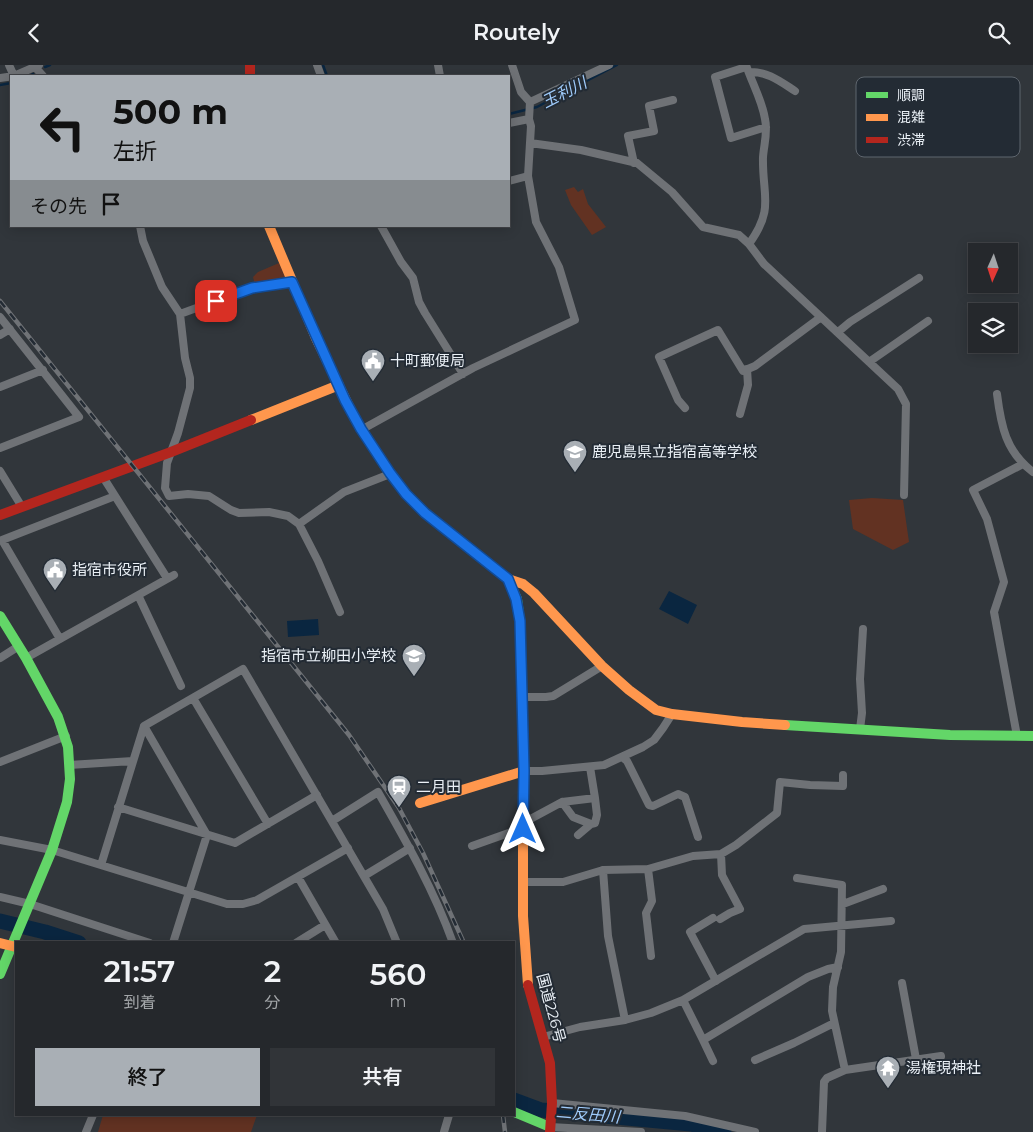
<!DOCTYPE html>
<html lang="ja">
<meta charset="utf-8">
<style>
:root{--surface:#25282c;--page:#313438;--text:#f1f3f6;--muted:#a3a6a9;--line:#424448;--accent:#a9afb5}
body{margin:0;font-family:Montserrat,"Noto Sans JP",sans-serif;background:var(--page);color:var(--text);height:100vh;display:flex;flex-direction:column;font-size:19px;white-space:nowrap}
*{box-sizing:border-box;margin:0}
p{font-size:16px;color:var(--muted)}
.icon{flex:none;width:28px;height:28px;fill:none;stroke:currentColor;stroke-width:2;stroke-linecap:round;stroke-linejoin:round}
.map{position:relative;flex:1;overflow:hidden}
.drawer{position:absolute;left:15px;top:876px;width:500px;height:175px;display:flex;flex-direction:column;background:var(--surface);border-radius:0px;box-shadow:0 2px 12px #0003,0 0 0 1px var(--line)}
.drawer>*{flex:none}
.top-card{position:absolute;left:10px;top:10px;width:500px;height:152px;border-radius:0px;box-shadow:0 2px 12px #0003,0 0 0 1px var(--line);background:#a9afb5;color:#111;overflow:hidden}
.needle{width:32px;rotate:183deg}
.buttons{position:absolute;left:968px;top:178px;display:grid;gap:10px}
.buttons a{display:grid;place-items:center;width:50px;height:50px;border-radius:0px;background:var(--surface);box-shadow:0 2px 12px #0003,0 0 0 1px var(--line);font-size:25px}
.pin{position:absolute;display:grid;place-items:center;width:42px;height:42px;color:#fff;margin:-21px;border-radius:10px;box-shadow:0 2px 8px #0006}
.me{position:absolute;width:55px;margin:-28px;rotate:0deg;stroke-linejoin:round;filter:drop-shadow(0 0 4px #0008)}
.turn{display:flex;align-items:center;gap:18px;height:105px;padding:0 20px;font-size:22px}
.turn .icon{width:65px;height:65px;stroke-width:2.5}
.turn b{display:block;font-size:35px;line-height:42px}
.then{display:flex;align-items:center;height:48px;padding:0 20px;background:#0003;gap:10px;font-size:19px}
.eta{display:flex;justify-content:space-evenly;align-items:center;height:85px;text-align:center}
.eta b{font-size:30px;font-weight:600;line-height:35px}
.cta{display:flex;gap:10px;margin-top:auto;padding:10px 20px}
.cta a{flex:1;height:58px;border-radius:0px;background:var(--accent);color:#111;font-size:20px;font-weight:600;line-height:58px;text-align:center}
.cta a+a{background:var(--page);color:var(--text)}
header{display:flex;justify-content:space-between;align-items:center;height:65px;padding:0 20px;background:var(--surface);font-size:22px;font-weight:600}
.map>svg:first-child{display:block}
</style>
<header><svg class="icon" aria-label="back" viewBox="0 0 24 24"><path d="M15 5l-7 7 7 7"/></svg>Routely<svg class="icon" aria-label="search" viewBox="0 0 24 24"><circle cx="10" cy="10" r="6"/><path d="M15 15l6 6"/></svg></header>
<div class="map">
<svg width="1033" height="1067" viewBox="0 0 1033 1067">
<rect width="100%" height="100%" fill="#31363b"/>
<path fill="#623222" d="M574,122L578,127L583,124L588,139L606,162L592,170L571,140L565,125Z
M279,198L286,215L255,220L253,212L258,207Z
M872,433L903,435L909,477L893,485L853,464L849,435Z
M103,1050H257L251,1067H98Z"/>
<path fill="#0a2640" d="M669,526L697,540L688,559L659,544Z
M318,554L319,570L288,572L287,556Z"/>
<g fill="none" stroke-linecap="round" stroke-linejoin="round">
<path stroke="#0a2640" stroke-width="2.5" d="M323,0L327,11
M45,2L50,0
M30,11L33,9
M0,20L11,18
M509,49L537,42L617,0"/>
<path stroke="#0a2640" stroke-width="15" d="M0,856L45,867L79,878
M514,1035L541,1045L691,1059L724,1067"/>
<path stroke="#6f7276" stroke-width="8" d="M9,0L14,11
M317,0L321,11
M438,0L440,11
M746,0C752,18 762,35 765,54C768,67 764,79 763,92C762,131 775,143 749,179
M35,2L43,11
M746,2L715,12L731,73L766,62
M749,7C767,6 781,17 795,26
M0,13L14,11L39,0
M530,37L609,0
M509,58L529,54
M530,78L581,85L637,98L672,127L703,162L739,170L749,179L764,199L898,324L906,339L904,430
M634,98L628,71L654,66L649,41L673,35
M509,116L528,111
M140,161L143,176L162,222L180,249L185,293L190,313V323L178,368L167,398L165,423L169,431L188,429L209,431L231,445L239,448L269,447L288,451L299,459L318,496L340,547
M381,161L401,197L413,213L419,237L425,248L463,309
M180,249L251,223L292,217
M0,252L79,352L0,383
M838,267L850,257L919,213
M0,270L10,264
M869,297L928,256
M0,322L43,305
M997,329C1001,361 1006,387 1033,407
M685,343L678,335L659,292L718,265L743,306L755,301L821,252
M740,349L748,320L747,304
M361,365L473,303L575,255L559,202L536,157L528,111L531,61L529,54L530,37L521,27L512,0
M0,406L22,442
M103,412L167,513
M299,459L344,427L390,409
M138,530L181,621
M60,574L2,475L115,431
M0,593L19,581
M26,593L174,510
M522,632H546L553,631L602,601
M193,633L268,759
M144,661L207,770L173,878
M860,664L862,648L860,614L863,564
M1017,671L994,547L1004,517L987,454L973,425L1023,399
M622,692L627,696L649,740L653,741L678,729L685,732L698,772
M0,697L66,671
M69,700L133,696
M524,706H542L604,700L643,682L654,675L663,663L672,649
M562,737L573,752L591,759L595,758L597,750L595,733
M118,742L235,778L317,730
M332,756L378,727C406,776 434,825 453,878
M523,758L562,737L595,733L590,702
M578,770L591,759
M0,775L52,785L227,839H243L257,835L348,783
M472,781L523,763
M101,800L144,661L243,604L383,844L397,878
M648,804L652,836L646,848L651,891
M603,805L608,871L625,955
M364,811L410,783
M298,812L336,878
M797,813L842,820L841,887L833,922L832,946L845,1005L827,1013L824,1017L822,1067
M524,817H563L603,805L648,804L693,791L721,789L736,780L777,748L780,717L810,720L843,721V710
M0,832L30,839L150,878
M843,839L883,824
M713,853L690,867L716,916
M720,854L730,848L740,844L722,810L721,789
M296,878L325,860
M902,918L916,994
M683,935L703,975L808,912L828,904L838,902
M543,972L580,962L625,955L651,948L683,935L804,864L891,856
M703,975L713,996
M755,995L794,978L834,958
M845,1005L941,991
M552,1038L685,1051L755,1067
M550,1062L641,1067
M86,1067L93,1050
M444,1067L449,1050"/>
<path stroke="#63d668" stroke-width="10" d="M355,354L390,409L406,429L425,448L508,514L517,534L520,556L523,665
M0,551L26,593L58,652L68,682L70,714L67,737L52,785L0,909
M785,660L950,670L1033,671
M514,1047L550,1062"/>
<path stroke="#ff974d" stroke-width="10" d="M269,161L316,273L355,354
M251,355L339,320
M508,514L523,519L534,528L602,601L629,625L656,645L672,649L742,657L785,660
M523,665V851L528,920
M420,738L524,706
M0,878L16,882"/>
<path stroke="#b3261e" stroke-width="10" d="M250,0V11
M0,450L171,387L251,355
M528,920L550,998L552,1038L550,1067"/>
<defs>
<path id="rail" d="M0,236L349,670L399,743L423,788L464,878
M503,1050L505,1067"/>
</defs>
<use href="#rail" stroke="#6f7276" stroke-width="4.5"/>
<use href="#rail" stroke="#232b34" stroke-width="2.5" stroke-dasharray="8" stroke-linecap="butt"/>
</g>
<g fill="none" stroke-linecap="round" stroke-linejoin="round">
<defs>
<path id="route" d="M216,236L252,223L292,217L345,335L361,364L390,408L406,429L425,448L508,514L516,534L520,556L524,706L523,764"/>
</defs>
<use href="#route" stroke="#114b97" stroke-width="12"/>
<use href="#route" stroke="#1a73e8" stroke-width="9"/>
</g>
<defs>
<symbol id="civic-pin" viewBox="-11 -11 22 30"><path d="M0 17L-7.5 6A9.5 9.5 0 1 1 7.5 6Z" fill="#a9afb5" stroke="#232b34"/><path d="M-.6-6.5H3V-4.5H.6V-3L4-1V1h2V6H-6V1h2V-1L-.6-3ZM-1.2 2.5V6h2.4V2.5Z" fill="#fff"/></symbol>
<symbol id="school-pin" viewBox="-11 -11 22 30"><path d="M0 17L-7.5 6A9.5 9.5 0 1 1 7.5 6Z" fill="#a9afb5" stroke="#232b34"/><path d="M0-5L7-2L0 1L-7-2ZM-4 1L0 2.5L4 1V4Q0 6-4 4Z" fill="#fff"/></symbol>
<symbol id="station-pin" viewBox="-11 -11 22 30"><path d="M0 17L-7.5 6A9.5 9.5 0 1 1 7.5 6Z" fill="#a9afb5" stroke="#232b34"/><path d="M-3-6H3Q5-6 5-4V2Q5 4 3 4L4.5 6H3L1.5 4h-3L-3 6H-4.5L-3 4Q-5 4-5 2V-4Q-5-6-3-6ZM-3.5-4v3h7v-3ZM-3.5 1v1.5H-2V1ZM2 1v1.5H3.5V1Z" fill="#fff"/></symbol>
<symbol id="temple-pin" viewBox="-11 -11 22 30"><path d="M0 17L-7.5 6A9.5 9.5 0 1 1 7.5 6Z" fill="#a9afb5" stroke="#232b34"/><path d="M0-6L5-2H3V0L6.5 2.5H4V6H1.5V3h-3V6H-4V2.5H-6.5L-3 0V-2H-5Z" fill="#fff"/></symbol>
</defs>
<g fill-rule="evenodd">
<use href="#civic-pin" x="359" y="282" width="28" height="38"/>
<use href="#school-pin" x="561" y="373" width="28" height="38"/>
<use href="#civic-pin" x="41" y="491" width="28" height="38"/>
<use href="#school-pin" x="400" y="577" width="28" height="38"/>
<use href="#station-pin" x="385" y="708" width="28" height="38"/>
<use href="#temple-pin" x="874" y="989" width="28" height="38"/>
</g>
<g text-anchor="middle" stroke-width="4" stroke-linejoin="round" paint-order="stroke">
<g font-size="15" fill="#eaf0f6" stroke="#232b34" text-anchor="start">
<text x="390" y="301">十町郵便局</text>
<text x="592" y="392">鹿児島県立指宿高等学校</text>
<text x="72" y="510">指宿市役所</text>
<text x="396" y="596" text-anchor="end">指宿市立柳田小学校</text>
<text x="416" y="727">二月田</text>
<text x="906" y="1008">湯権現神社</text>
</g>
<g font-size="15" fill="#eaf0f6" stroke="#232b34">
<text transform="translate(551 943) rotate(75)" y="5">国道226号</text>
</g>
<g font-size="16" font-style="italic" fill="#9fcbfb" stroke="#232b34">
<text transform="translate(564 27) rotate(-27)" y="6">玉利川</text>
<text transform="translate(588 1049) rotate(5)" y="6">二反田川</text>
</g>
</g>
<rect x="856" y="12" width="164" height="80" rx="8" fill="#232b34" stroke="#5f666e" stroke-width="1"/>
<rect x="866" y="27" width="22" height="6" fill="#63d668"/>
<rect x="866" y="49" width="22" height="7" fill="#ff974d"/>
<rect x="866" y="72" width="22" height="6" fill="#b3261e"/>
<g font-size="14" fill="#eaf0f6">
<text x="897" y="35">順調</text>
<text x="897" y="57">混雑</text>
<text x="897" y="80">渋滞</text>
</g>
</svg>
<div class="buttons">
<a><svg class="needle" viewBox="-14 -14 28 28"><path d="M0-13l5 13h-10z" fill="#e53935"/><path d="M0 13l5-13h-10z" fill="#a3a6a9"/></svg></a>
<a><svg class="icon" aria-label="layers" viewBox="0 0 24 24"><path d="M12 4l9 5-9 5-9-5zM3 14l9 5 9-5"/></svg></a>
</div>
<div class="pin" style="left:216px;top:236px;background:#d93025"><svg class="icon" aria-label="arrive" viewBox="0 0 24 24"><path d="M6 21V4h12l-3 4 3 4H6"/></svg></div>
<svg class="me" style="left:523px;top:764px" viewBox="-20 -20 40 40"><path d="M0-17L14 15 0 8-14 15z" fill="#1a73e8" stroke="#fff" stroke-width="4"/></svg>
<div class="top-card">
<div class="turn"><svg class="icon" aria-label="left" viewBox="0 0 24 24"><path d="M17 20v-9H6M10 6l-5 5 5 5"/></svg><div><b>500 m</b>左折</div></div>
<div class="then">その先<svg class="icon" aria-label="arrive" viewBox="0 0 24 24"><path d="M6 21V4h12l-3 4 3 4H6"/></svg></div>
</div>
<section class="drawer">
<div class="eta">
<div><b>21:57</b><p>到着</p></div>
<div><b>2</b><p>分</p></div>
<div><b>560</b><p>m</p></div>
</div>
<div class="cta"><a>終了</a><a>共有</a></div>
</section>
</div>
